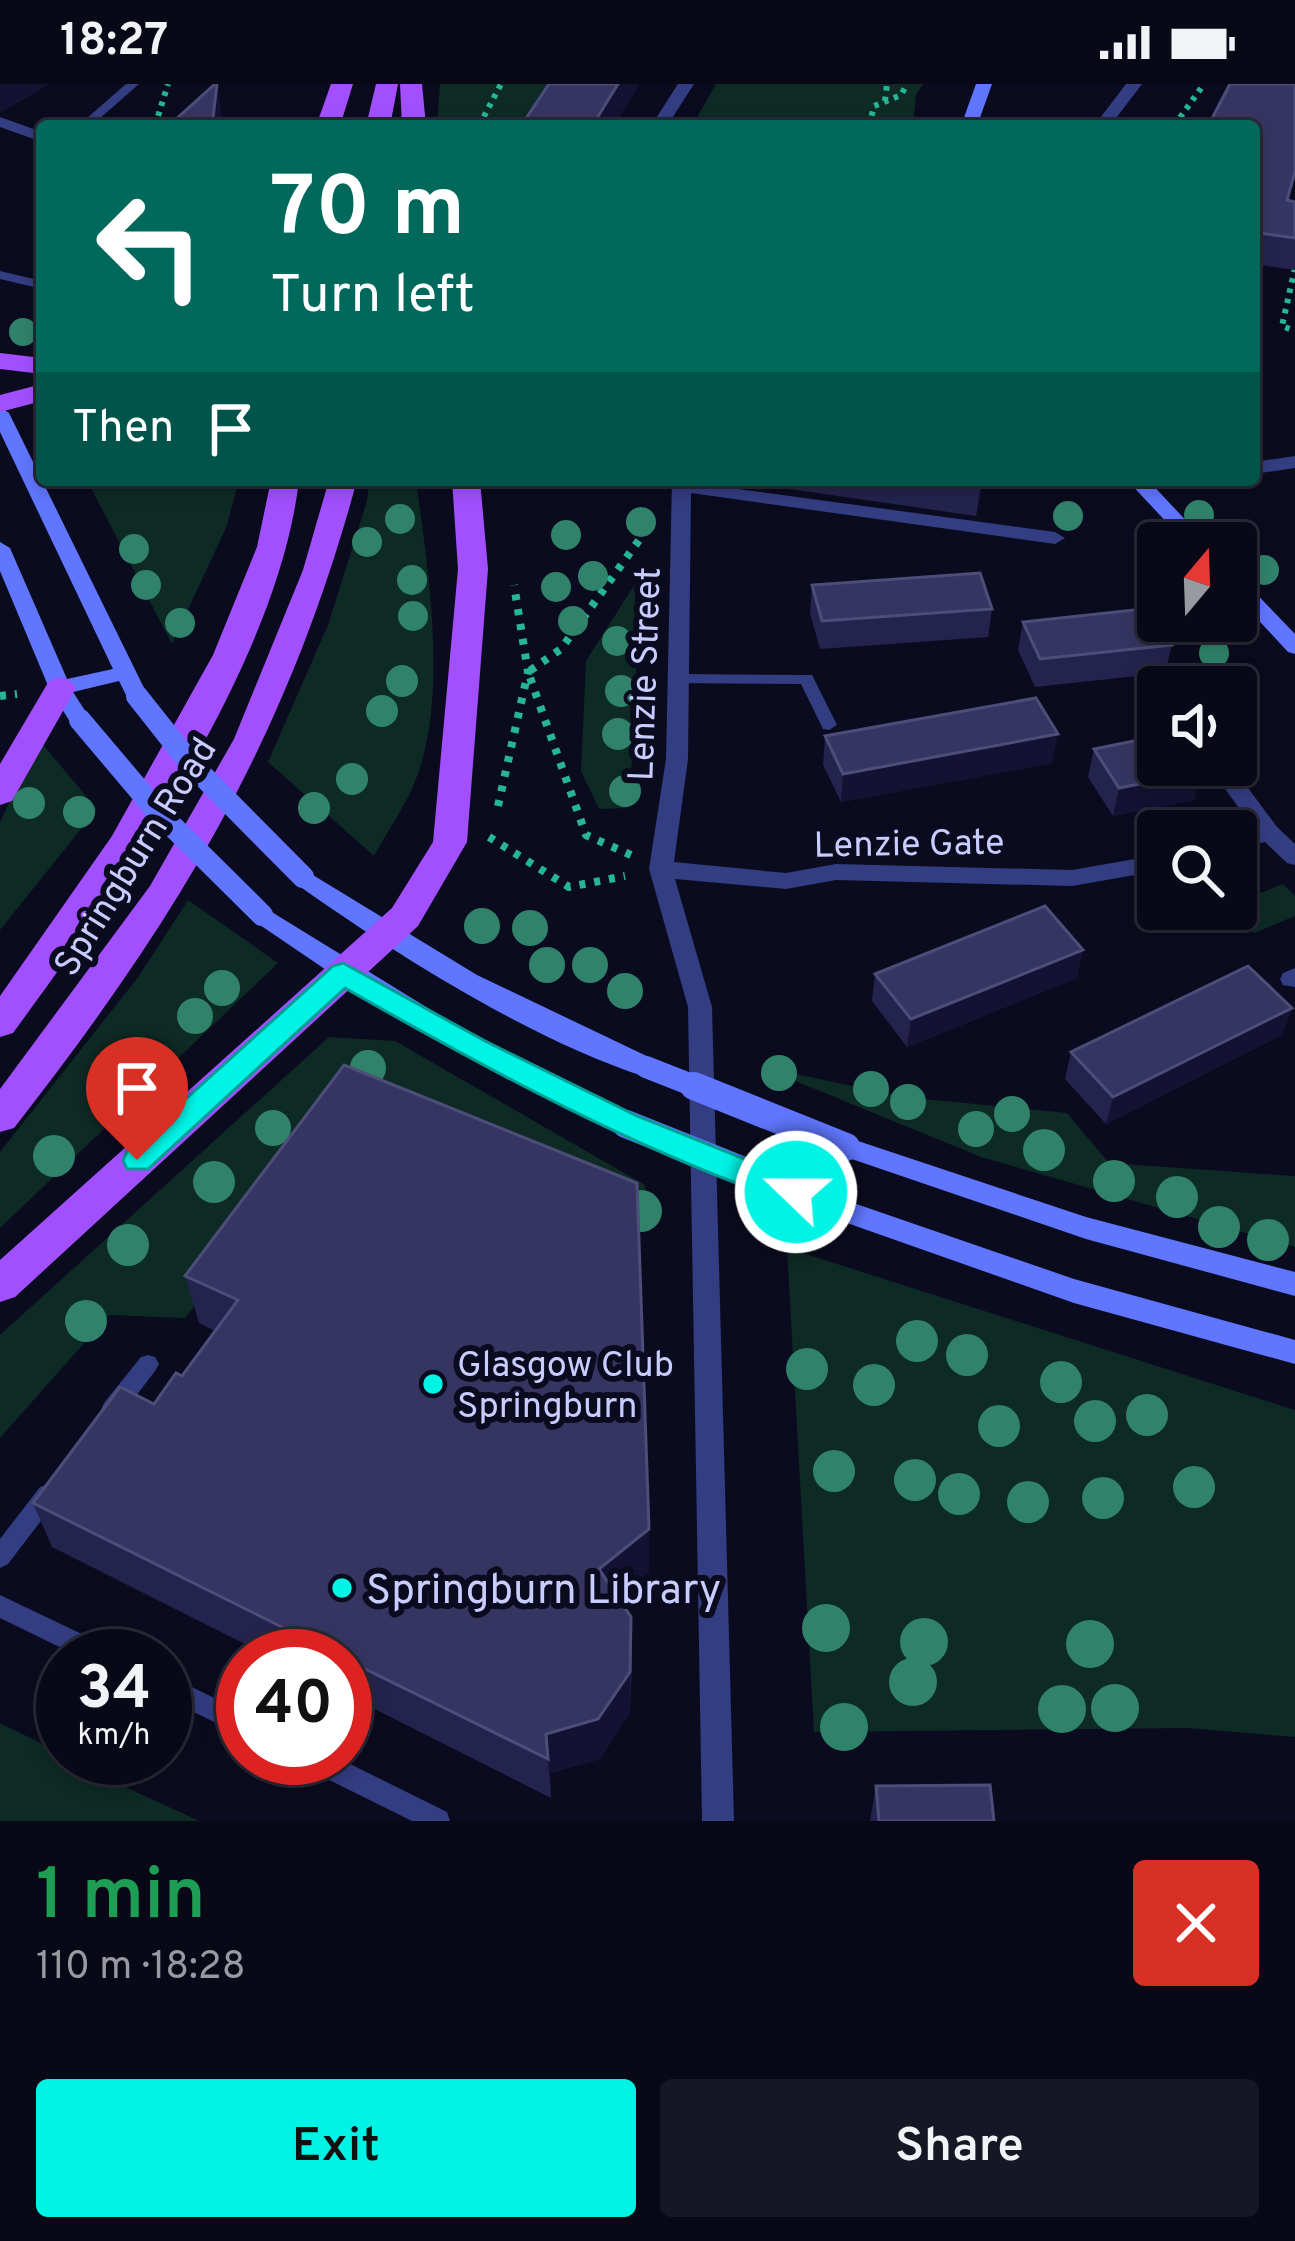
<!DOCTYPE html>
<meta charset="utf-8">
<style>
:root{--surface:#080817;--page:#161624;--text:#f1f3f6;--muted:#989aa1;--line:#292936;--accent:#00f4e6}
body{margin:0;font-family:Overpass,sans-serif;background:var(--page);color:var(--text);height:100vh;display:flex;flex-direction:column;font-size:45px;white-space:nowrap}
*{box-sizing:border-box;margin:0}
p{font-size:39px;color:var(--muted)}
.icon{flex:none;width:66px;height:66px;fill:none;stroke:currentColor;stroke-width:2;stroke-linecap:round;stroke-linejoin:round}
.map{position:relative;height:1737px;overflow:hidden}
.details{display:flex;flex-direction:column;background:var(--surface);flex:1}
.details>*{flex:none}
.top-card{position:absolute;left:36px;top:36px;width:1224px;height:366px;border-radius:12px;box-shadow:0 6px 18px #0003,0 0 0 3px var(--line);background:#00695c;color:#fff;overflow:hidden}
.needle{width:78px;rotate:19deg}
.buttons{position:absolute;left:1137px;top:438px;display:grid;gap:24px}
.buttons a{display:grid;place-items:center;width:120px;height:120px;border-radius:12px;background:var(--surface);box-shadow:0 6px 18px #0003,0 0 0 3px var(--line);font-size:60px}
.speed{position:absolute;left:36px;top:1545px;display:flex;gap:24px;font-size:60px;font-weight:700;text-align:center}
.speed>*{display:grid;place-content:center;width:156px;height:156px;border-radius:50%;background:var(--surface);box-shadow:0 6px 18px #0003,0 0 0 3px var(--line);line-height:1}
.speed small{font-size:30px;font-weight:400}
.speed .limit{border:18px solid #d22;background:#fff;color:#111}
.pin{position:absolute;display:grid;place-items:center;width:102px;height:102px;color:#fff;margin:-123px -51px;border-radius:50% 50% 50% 0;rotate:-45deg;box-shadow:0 0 12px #0007}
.pin .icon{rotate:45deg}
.me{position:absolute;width:132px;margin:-66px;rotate:292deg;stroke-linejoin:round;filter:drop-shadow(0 0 9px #0008)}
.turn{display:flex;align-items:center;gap:42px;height:252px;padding:0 36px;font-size:54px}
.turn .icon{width:156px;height:156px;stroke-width:2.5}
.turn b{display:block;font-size:84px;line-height:102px}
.then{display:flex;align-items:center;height:114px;padding:0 36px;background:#0003;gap:24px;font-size:45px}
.round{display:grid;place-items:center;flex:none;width:126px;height:126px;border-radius:12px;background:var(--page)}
.head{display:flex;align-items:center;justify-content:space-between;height:204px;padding:0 36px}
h1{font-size:72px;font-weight:600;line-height:90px;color:#1e9e55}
.primary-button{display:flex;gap:24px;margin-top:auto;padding:24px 36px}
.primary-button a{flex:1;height:138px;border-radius:12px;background:var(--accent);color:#111;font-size:48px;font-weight:600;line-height:138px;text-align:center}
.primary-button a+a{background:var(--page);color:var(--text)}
.status{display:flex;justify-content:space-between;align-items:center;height:84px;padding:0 60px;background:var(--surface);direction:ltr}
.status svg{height:33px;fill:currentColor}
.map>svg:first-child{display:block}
</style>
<div class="status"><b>18:27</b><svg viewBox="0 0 49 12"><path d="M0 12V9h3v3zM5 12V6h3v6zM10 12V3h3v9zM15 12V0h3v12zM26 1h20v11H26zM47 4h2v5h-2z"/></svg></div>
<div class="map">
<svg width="1295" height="1737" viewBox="0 0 1295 1737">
<rect width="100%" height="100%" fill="#0b0b1f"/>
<path fill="#0e2a24" d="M440,0H558L531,42H437Z
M716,0H923L916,11L913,42H692Z
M87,396H239L226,444L172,560Z
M369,396H416C428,487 451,621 411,707C400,730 386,750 374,772L268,678L328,541L367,417Z
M635,500L637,631L627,724L599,725L581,687L586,577Z
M39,656L97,725L0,846V738Z
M1283,800L1295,812V832L1254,849L1232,825L1236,819Z
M188,816L278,879L0,1144V1068L139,892Z
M329,953L395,957L645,1101L648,1147L343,1028L185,1234L109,1231L0,1354V1251Z
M759,982L904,1013L1067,1029L1109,1079L1295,1092V1163L981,1073Z
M787,1164L1295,1326V1653L1188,1644L814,1648Z
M0,1639L63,1670V1674L199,1737H0Z"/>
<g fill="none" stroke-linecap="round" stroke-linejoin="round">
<path stroke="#26b696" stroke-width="6" stroke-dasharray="4.5 6" stroke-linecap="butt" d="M885,17L887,0
M155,42L168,0
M479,42L501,0
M869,42L874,22L901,11L907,0
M1174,42L1204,0
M1295,184L1282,242L1295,247"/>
<path stroke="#26b696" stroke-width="8" stroke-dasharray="6 9" stroke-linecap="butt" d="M0,612L17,610
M498,722L528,588L514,501
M489,753L569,803L625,792
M631,771L586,751L528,588L561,565L647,445"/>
<path fill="#333d81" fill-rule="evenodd" d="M126,0H139L91,42H78Z
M0,187L42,197V205L0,195Z
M678,590L812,591L837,641L829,646L823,645L801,600L672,599L670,595Z
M148,1271L155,1273L159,1280L155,1287L120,1333L112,1336L104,1333L101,1326L104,1319L141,1273Z
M48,1400L56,1403L59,1410L56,1417L8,1480L0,1484V1455L40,1403Z
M0,1511L111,1564L115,1572H78L0,1534Z
M165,1590L243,1628V1652L165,1614Z
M300,1674H338L447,1728L450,1737H412L303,1683Z"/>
<path fill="#333d81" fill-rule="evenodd" d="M678,0H694L667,42H651Z
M1126,0H1142L1110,42H1094Z
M0,33L42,48V58L0,43Z
M1295,372V384L1254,390V378Z
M672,396L1055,448L1065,454L1055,460L691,409L688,675L674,778L786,789L836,780L1072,786L1158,771V787L1072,802L836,796L786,805L675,795L712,923L734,1737H702L688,923L649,785L666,675Z
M1184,396L1181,400L1141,407L1131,401L1138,396Z
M1208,681H1231L1277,743L1295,760V781L1287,779L1265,758L1236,766V750L1254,745Z
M1295,884V903L1283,901L1280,895L1283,889Z"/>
<path fill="#6076ff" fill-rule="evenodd" d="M976,0H992L977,42H961Z
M0,323L9,329L148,612L145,617H129L119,597L73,608L91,636L80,643L72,641L49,604L0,487V458L10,464L67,595L113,585L0,348Z
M1127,396H1148L1207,459H1186Z
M1236,494L1243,496L1295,550V570L1288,568L1236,512Z
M303,785L477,891L655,976L659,983L655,990L646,993C529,955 395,870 295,799L291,793L295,787Z
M262,822L449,937L635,1033L639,1040L635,1047L626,1050L617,1047L431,950L341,896L254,837L250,831L254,825Z
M846,1053L1086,1133L1295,1188V1212L1086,1155L837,1070L833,1063L837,1056Z
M839,1114L1074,1195L1295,1256V1280L1074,1219L830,1133L826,1125L830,1117Z"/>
<path fill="#a250ff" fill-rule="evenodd" d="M331,0H353L340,42H316Z
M376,0H398L390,42H366Z
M400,0H422L426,42H402Z
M0,269L42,274V290L0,285Z
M42,300V317L0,328V311Z
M271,396H299C278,579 121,802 13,949L0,953V912L112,752L213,571L257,463Z
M329,396H357C287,655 178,834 14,1044L0,1048V1005L150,802L234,655L303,486Z
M452,396H480L488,485L467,758L418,842L15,1213L0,1218V1176L392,824L433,758L458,485Z
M60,593L71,597L76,604L12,717L0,721V680L49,597Z"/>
<path stroke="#6076ff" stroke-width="22" d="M137,612L190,679L303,793
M80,636L156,726L262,831
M646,983L702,1005"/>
<path stroke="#6076ff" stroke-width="28" d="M694,1002L846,1063
M626,1040L839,1125"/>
</g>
<g fill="#30836a">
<circle cx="23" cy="248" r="14"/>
<circle cx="1199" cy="431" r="15"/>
<circle cx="1068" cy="432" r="15"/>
<circle cx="400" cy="435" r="15"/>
<circle cx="641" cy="438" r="15"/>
<circle cx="566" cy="451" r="15"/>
<circle cx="367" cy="458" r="15"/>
<circle cx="134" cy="465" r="15"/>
<circle cx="1264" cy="486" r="15"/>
<circle cx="593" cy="492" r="15"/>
<circle cx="412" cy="496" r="15"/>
<circle cx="146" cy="501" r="15"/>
<circle cx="556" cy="503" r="15"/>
<circle cx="413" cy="532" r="15"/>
<circle cx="573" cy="537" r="15"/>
<circle cx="180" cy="539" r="15"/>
<circle cx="617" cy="557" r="15"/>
<circle cx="1214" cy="569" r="15"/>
<circle cx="402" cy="597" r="16"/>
<circle cx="621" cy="607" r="16"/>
<circle cx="382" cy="627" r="16"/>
<circle cx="618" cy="650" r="16"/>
<circle cx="352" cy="695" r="16"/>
<circle cx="625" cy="707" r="16"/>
<circle cx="29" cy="719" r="16"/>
<circle cx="314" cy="724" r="16"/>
<circle cx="79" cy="728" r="16"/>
<circle cx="482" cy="842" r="18"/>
<circle cx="530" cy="844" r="18"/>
<circle cx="547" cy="881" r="18"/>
<circle cx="590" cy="881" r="18"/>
<circle cx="222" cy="904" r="18"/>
<circle cx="625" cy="907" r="18"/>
<circle cx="195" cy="932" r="18"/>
<circle cx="368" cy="984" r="18"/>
<circle cx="779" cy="989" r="18"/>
<circle cx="130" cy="999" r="18"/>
<circle cx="871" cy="1005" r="18"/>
<circle cx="908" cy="1018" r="18"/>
<circle cx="1012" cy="1030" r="18"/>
<circle cx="273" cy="1044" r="18"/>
<circle cx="976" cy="1045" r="18"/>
<circle cx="1044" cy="1066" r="21"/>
<circle cx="54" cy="1072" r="21"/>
<circle cx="1114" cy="1097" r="21"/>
<circle cx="214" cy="1098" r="21"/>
<circle cx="1177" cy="1113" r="21"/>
<circle cx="641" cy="1127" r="21"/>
<circle cx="1219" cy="1143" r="21"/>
<circle cx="1268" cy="1156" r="21"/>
<circle cx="128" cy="1161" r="21"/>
<circle cx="86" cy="1237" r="21"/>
<circle cx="917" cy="1257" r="21"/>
<circle cx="967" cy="1271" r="21"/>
<circle cx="807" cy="1285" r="21"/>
<circle cx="1061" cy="1298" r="21"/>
<circle cx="874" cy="1301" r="21"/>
<circle cx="1147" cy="1331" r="21"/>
<circle cx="1095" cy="1337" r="21"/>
<circle cx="999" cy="1342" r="21"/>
<circle cx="834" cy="1387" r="21"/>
<circle cx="915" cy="1396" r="21"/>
<circle cx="1194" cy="1403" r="21"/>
<circle cx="959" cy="1410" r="21"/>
<circle cx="1103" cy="1414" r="21"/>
<circle cx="1028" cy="1418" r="21"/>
<circle cx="826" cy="1544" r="24"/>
<circle cx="924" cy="1558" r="24"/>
<circle cx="1090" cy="1560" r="24"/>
<circle cx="913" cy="1598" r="24"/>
<circle cx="1115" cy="1624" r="24"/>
<circle cx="1062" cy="1625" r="24"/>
<circle cx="844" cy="1643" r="24"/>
</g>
<path fill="#24234e" d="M1254,42L1288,117L1295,118V186L1254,180Z
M728,396H984L976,432Z
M812,501L992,525L988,553L820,565L810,529Z
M1023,538L1172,561L1165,589L1035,603L1018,566Z
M825,652L1052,679L841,718L823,681Z
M1094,665L1201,688L1194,716L1113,732L1088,693Z
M875,890L1077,894L907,963L872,917Z
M1292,924L1282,951L1106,1040L1065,995L1071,968Z
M344,981L649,1445V1488L618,1513L632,1574L630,1628L600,1675L550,1689L551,1714L345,1610V1572H269L52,1463L33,1419L154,1320L182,1292L215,1247L199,1239L185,1192Z
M876,1702L994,1737H870Z"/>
<path fill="#131233" d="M0,0H50L0,29Z
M217,0L222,33L221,42H212Z
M618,0H640L614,42H592Z
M981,396H984L976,432Z
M1058,650L1052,679L841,718L843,690Z
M1201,688L1194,716L1113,732L1119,704Z
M1083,866L1077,894L907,963L911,935Z
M1292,924L1282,951L1106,1040L1113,1013Z
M649,1445V1488L600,1528L599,1485Z
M631,1533L630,1628L600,1675L550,1689L551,1714L546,1650Z"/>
<path fill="#363561" stroke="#4d4d7a" stroke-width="3" d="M215,0H217L212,42H173L174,37Z
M549,0H618L592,42H521Z
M1230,0H1295V88L1287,116L1295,118V154L1259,149L1254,169V42H1208Z
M980,489L992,525L822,537L812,501Z
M1152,524L1172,561L1040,575L1023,538Z
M1036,614L1058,650L843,690L825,652Z
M1158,652V681H1197L1201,688L1119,704L1094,665Z
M1045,822L1083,866L911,935L875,890Z
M1248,882L1292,924L1113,1013L1071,968Z
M344,981L637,1099L649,1445L599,1485L631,1533L630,1588L598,1635L546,1650L548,1675L345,1575V1572H340L33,1419L120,1303L154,1320L176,1289L182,1292L238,1216L185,1192Z
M990,1701L994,1737H879L876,1702Z"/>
<path fill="#00f4e6" stroke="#009f96" stroke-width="3" d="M343,879L485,957L637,1032L807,1100L812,1108L807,1117L796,1121C638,1067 490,987 345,904L148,1085H127L123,1076L127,1068L333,882Z"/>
<g fill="#00f4e6" stroke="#0b0b1f" stroke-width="4.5">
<circle cx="433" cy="1300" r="12"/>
<circle cx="342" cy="1504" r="12"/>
</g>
<g text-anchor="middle" stroke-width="12" stroke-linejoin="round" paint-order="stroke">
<g font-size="36" fill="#c9ccff" stroke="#0b0b1f">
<text transform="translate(643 590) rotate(-88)" y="13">Lenzie Street</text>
<text transform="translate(909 758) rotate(-1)" y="13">Lenzie Gate</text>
<text transform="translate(134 772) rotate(-58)" y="13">Springburn Road</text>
</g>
<g font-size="36" fill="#c9ccff" stroke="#0b0b1f" text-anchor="start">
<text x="457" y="1292">Glasgow Club<tspan x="457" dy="41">Springburn</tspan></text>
</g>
<g font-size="42" fill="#c9ccff" stroke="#0b0b1f" text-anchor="start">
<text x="366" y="1519">Springburn Library</text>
</g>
</g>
</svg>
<div class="buttons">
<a><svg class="needle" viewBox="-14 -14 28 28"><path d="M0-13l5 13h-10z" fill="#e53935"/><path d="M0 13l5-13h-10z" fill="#989aa1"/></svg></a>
<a><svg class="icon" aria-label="sound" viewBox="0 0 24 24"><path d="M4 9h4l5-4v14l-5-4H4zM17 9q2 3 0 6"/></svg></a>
<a><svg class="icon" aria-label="search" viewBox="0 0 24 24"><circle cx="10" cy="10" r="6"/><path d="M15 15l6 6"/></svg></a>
</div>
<div class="speed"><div>34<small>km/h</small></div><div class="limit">40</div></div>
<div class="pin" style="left:137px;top:1076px;background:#d93025"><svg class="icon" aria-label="arrive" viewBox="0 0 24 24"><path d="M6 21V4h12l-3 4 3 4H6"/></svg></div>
<svg class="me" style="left:796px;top:1108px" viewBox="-20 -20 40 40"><circle r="17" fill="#00f4e6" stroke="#fff" stroke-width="3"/><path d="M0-11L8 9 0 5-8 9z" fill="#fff"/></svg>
<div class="top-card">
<div class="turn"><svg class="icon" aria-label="left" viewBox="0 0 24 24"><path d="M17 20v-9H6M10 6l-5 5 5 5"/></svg><div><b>70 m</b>Turn left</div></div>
<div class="then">Then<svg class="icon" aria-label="arrive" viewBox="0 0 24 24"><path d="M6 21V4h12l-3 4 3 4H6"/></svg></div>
</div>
</div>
<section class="details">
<div class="head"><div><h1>1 min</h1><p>110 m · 18:28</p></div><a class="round" style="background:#d93025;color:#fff"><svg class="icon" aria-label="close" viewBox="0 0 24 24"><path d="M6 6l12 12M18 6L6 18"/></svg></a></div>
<div class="primary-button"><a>Exit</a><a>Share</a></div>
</section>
